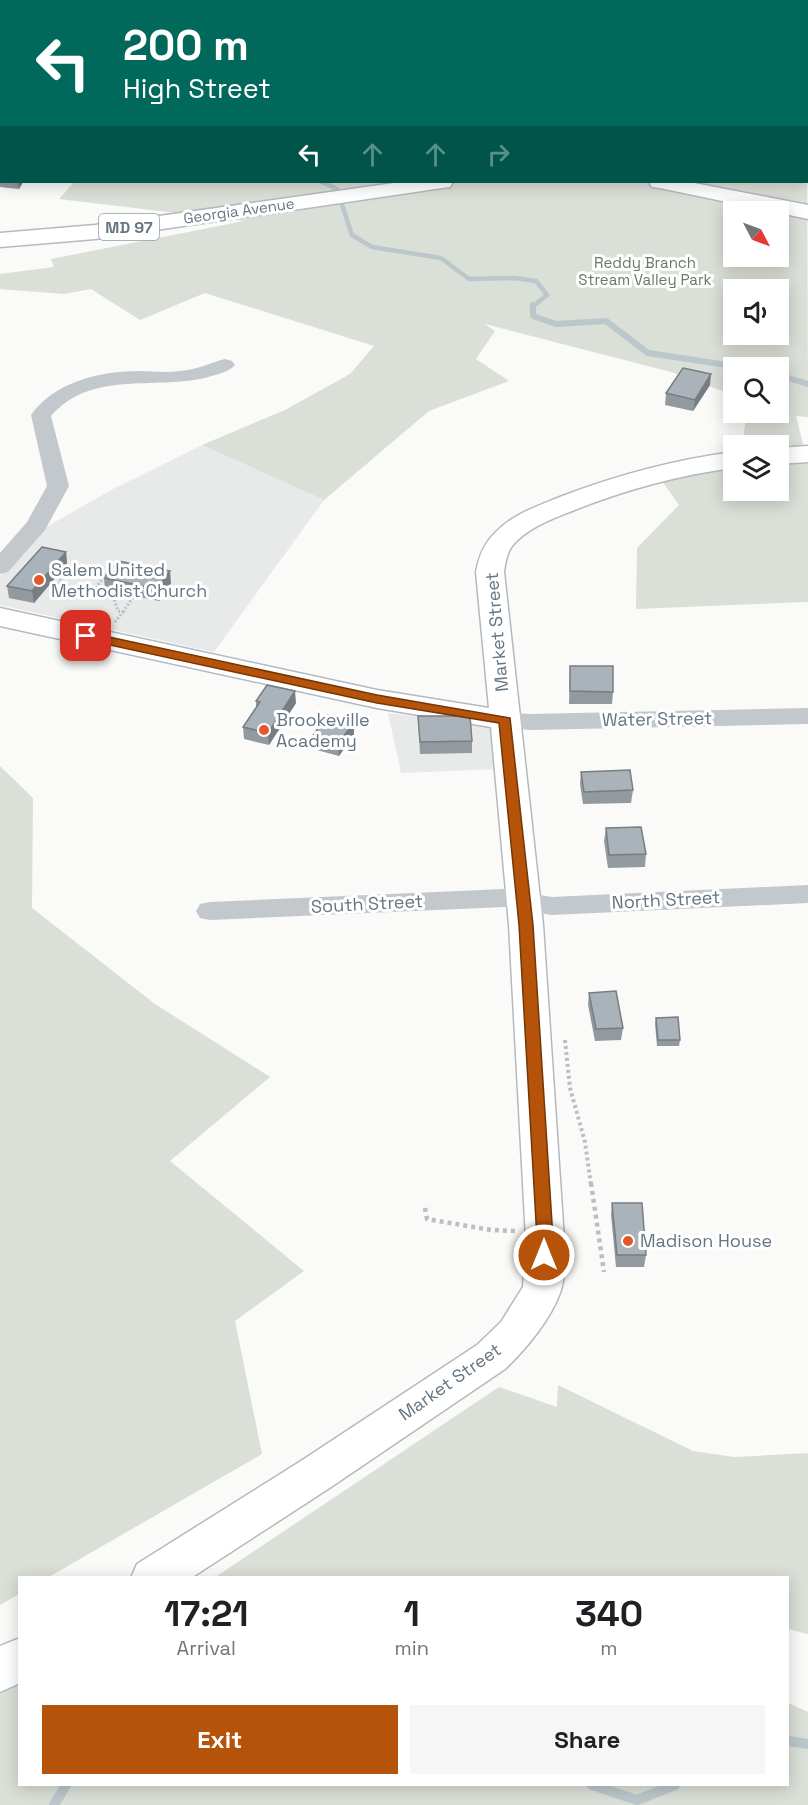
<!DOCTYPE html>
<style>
:root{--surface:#fff;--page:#f6f6f6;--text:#202124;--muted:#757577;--accent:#b45309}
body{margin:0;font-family:"Space Grotesk",sans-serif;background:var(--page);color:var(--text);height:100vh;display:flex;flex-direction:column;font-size:22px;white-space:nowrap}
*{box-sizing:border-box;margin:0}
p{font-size:20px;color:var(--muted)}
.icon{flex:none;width:33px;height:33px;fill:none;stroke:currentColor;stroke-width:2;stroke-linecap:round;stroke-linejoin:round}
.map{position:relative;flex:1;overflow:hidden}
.panel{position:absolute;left:18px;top:1576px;width:771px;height:210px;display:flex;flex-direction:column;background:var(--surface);border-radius:0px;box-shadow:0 3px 15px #0003}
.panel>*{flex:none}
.banner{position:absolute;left:0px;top:0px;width:808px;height:183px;box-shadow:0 3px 15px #0003;background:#00695c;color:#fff;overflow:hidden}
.needle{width:39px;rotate:131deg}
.fabs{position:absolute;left:723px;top:201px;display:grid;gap:12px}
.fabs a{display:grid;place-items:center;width:66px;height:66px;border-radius:0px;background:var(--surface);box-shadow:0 3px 15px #0003;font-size:30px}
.pin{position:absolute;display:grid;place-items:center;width:51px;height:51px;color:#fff;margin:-26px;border-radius:12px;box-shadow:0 3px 9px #0006}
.me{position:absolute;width:66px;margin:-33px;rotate:0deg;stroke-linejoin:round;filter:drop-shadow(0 0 4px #0008)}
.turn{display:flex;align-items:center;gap:21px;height:126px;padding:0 24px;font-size:27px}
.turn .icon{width:78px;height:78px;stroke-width:2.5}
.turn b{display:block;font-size:42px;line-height:51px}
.lanes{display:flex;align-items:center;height:57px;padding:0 24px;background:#0003;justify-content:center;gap:30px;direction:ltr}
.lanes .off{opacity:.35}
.eta{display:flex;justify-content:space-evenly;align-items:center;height:102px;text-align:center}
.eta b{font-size:36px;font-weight:700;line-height:42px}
.action{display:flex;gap:12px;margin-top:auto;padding:12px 24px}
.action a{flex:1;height:69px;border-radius:0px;background:var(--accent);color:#fff;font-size:24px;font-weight:700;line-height:69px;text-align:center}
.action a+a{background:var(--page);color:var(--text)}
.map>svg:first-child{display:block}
</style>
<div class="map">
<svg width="808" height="1805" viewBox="0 0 808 1805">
<rect width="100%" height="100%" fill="#fafaf8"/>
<path fill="#e8e9e9" d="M202,445L324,500L214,652L0,605V576L41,530L111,490Z
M388,713L486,725L492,731L497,769L401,773Z"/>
<path fill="#dadfd7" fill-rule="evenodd" d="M96,0H452L454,1H96Z
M807,121L808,417L796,416L804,448L779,450L778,446L742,445L747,413L778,412V368H734L733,395L671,372L485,324L495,331L476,359L509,381L429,411L324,500L202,445L285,410L350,374L374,346L205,293L140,320L91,289L64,294L0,289V274L54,267L51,259L244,221L59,199L74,182H807ZM734,212H778V256H734ZM734,290H778V334H734Z
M808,460V602L636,609L637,548L679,505L660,478L733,466L734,490H778L779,462Z
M0,766L33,798L32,908L155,1004L270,1077L170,1161L304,1271L235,1321L262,1454L47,1578H20L19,1594L0,1605Z
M558,1385L693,1451L734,1457L808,1453V1634L788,1629V1578H214L499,1387L557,1407Z
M19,1647L20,1785H788V1703L808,1712V1805H0V1659Z"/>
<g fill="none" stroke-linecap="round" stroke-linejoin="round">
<path stroke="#bbc7cb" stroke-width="4.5" d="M322,182L337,189L352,235L372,247L441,258L469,279L515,278L536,281L547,295L532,307"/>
<path stroke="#bbc7cb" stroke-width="6" d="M533,305V316L556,324L606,321L648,353L747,368
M778,375L808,384"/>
<path stroke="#bbc7cb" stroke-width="10" d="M788,1741L808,1744
M592,1785L637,1800L675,1785
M54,1805L66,1785"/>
<defs>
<path id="secondary" d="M808,446V462L778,464V448Z
M734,452V468C677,475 625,490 572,511C552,519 527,528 512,546C507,553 505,563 504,572L543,925L564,1239C563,1255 566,1275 561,1290C552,1318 526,1349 505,1369L331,1487L191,1578H131L137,1564L301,1461L477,1345L501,1322L523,1287L526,1239L509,925L491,727L377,708L0,626V608L377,690L489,708L476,572C479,556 484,543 496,532C513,514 538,506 560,497C617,475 673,460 734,452Z
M20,1638V1683L0,1692V1646Z"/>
<path id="primary" d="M401,182H453L450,187L442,188L95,239L0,247V233L95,225Z
M649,182H689L808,205V219L660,188L652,187Z"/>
</defs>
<use href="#secondary" stroke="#b3babf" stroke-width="3"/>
<use href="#primary" stroke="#b5babe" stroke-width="3"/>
<path stroke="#bbbfc2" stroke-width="3" stroke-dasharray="2 2" stroke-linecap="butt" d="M88,577L95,576L101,569
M61,579L58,583L114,599L118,611L123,612L114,623
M93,591L109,571
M123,612L134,596"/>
<path stroke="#bbbfc2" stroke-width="4" stroke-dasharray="3 3" stroke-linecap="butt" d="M565,1040L570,1088L585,1142L591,1185"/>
<path stroke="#bbbfc2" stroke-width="4.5" stroke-dasharray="4 4" stroke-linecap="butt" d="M591,1183L604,1272
M425,1208L427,1219L491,1230L515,1231"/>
<path fill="#c3c8cc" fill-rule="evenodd" d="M556,0H574L575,2H557Z
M0,11L2,12V32L0,31Z
M807,48L808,49V59H807Z
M0,128H2L0,140Z
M225,359L232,361L235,365C230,371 222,373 215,375C160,393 94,367 51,416L69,486L45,530L8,572L0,574V553L27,522L47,486L31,415C54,382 100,371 139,371C153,371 166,373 180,371C196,370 210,363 225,359Z
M808,708V724L529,730L496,726L493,720L496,714L505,712L529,714Z
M808,885V903L552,915L504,907L210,920L200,918L196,911L200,904L210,902L504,889L552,897Z"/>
<use href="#secondary" fill="#fff" fill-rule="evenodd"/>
<use href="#primary" fill="#fff" fill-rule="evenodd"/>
</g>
<path fill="#929a9f" d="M2,168V182H23L19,189L0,187V170Z
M710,385L693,411L665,405L666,393Z
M66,552L67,564L34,603L9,598L7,586Z
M104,578L171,583L159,601L105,590Z
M570,666L613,692L612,704H569Z
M256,701L296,703L269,745L244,739L243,727L256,708Z
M418,716L472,741V753L420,754Z
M354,722V734L339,756L313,749L312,737Z
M581,772L633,790L631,803L583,804L580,784Z
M606,828L646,854L645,867L608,868L604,841Z
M589,993L623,1028L621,1040L595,1041L588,1005Z
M656,1018L680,1040L679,1046H657L655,1024Z
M612,1203L646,1255L644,1267H616L611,1215Z"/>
<path fill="#777d82" d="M18,182H23L19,189Z
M711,374L710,385L693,411L695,400Z
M66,552L67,564L34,603L32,591Z
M170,571L171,583L159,601L157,589Z
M295,691L296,703L269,745L268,733Z
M354,722V734L339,756L338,744Z"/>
<path fill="#aab3b9" stroke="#777d82" stroke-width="1.5" d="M30,0H58V2H30Z
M603,0H765L772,2H602Z
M2,168V177H0V170Z
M683,368L711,374L695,400L666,393Z
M42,547L66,552L32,591L7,586Z
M118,561L170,571L157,589L104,578Z
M570,666H613V692L570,691Z
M267,685L295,691L268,733L243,727L260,702L256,701Z
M327,715L354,722L338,744L312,737Z
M418,716H470L472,741L420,742Z
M630,770L633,790L584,792L581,772Z
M641,827L646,854L609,855L606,828Z
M616,991L623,1028L596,1029L589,993Z
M678,1017L680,1040H658L656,1018Z
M612,1203H642L646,1255H617Z"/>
<path fill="#b45309" stroke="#753606" stroke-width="1.5" d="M86,632L377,695L510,718L533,925L553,1239L550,1260L544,1262L538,1260L536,1255L537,1239L519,925L499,723L377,703L82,639V633Z"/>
<g fill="#e4572e" stroke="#fff" stroke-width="2">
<circle cx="39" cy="580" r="6"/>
<circle cx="264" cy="730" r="6"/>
<circle cx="628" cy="1241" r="6"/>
</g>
<g text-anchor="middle" stroke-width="6" stroke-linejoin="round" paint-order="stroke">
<g font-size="15" fill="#657683" stroke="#fff">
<text transform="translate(239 211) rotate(-8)" y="5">Georgia Avenue</text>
</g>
<g font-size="15" fill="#687a64" stroke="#fff">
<text x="645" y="268">Reddy Branch<tspan x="645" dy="17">Stream Valley Park</tspan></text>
</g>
<rect fill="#fff" stroke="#939fa8" stroke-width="1.5" x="99" y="214" width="60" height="26" rx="4.5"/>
<g font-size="16" font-weight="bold" fill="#657683">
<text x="129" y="233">MD 97</text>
</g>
<g font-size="18" fill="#657683" stroke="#fff" text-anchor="start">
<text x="51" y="576">Salem United<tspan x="51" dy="21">Methodist Church</tspan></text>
<text x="276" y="726">Brookeville<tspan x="276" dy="21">Academy</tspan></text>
<text x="640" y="1247">Madison House</text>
</g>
<g font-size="18" fill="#657683" stroke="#fff">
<text transform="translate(497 632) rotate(-95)" y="6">Market Street</text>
<text transform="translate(657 719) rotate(-1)" y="6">Water Street</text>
<text transform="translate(666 900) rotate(-3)" y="6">North Street</text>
<text transform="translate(367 904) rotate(-3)" y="6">South Street</text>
<text transform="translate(450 1382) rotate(-35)" y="6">Market Street</text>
</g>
</g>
</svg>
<div class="fabs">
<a><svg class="needle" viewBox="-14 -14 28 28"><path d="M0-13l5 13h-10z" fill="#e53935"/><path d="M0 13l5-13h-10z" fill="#757577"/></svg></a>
<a><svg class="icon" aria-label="sound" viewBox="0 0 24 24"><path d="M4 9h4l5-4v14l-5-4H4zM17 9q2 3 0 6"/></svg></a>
<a><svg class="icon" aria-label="search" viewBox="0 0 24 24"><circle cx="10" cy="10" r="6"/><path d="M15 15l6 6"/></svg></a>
<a><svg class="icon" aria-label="layers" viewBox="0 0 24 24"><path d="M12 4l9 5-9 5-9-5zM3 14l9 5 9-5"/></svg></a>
</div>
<div class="pin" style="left:86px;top:636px;background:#d93025"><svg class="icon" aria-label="arrive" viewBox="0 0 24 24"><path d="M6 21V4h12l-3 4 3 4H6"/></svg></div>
<svg class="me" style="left:544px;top:1255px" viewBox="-20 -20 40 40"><circle r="17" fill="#b45309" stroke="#fff" stroke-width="3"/><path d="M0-11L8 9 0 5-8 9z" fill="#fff"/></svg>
<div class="banner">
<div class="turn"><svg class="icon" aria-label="left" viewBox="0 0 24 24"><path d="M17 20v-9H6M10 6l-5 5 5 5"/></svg><div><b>200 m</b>High Street</div></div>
<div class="lanes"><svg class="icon" aria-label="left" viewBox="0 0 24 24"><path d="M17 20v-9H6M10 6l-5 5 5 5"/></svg><svg class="icon off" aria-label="ahead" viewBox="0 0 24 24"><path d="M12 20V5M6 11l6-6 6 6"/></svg><svg class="icon off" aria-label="ahead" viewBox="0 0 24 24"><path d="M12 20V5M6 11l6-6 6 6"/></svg><svg class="icon off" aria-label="right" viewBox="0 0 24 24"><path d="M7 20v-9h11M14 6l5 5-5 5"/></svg></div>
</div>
<section class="panel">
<div class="eta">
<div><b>17:21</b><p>Arrival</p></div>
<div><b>1</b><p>min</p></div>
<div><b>340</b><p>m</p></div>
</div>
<div class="action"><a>Exit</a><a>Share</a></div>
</section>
</div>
